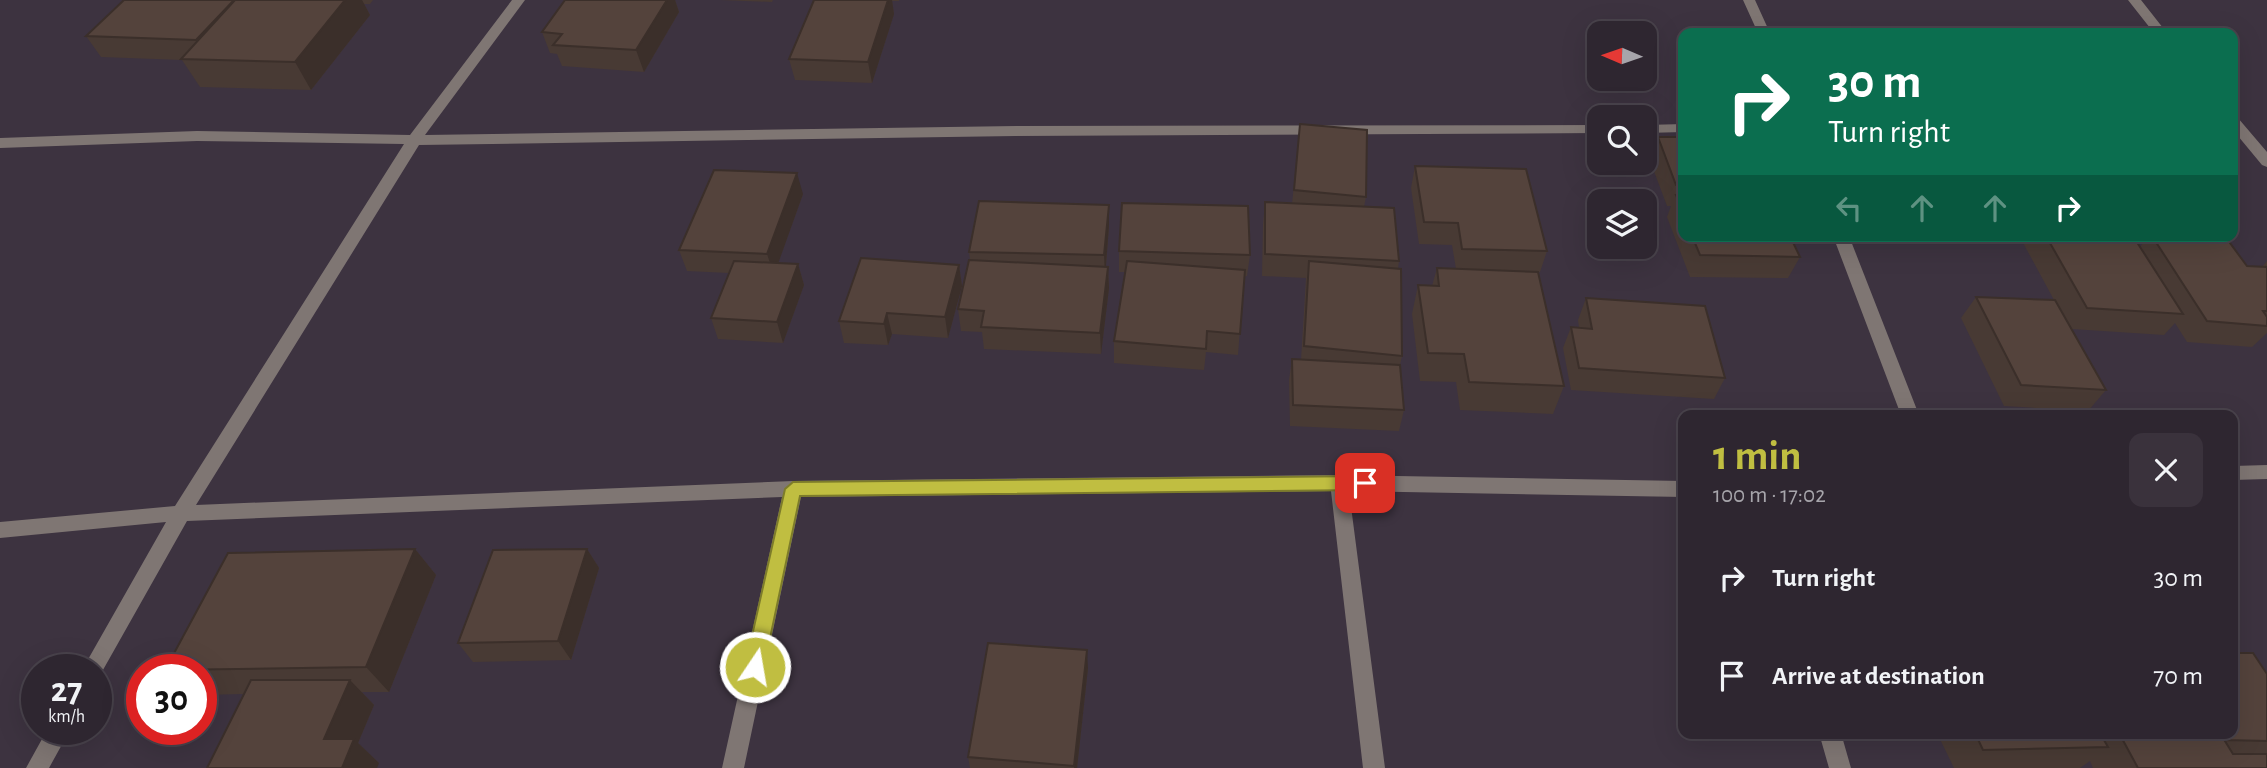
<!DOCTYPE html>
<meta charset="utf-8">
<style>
:root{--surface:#2e2630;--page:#3a323c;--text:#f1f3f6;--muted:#a7a5ab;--line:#49434c;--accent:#c0be41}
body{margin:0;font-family:"Alegreya Sans",sans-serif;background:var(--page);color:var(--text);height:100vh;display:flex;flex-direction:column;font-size:26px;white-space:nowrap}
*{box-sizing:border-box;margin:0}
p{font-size:23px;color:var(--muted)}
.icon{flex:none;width:38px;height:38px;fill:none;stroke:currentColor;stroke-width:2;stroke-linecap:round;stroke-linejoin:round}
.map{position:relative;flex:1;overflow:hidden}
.sheet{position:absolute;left:1678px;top:410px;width:560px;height:329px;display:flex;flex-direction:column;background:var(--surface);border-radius:14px;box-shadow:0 7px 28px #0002,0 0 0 2px var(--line)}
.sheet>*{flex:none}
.hud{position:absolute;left:1678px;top:28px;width:560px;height:214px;border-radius:14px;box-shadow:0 7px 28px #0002,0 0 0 2px var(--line);background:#0b6e4f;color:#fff;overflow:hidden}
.needle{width:46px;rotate:272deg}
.tools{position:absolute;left:1587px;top:21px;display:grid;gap:14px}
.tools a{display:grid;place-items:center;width:70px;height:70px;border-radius:14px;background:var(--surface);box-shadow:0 7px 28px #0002,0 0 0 2px var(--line);font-size:35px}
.speed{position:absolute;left:21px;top:654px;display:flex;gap:14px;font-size:35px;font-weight:700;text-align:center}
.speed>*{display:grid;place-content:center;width:91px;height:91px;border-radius:50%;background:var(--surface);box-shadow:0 7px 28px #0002,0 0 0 2px var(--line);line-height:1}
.speed small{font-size:18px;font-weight:400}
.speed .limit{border:10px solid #d22;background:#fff;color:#111}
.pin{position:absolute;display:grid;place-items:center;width:60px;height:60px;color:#fff;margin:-30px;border-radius:14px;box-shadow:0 4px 10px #0006}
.me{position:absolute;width:77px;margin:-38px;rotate:12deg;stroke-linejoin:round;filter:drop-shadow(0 0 5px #0008)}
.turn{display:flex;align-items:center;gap:24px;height:147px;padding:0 35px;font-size:32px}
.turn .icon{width:91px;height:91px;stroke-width:2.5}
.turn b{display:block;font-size:49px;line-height:60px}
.lanes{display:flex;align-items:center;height:66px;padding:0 35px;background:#0003;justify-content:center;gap:35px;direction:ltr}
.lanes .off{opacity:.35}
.round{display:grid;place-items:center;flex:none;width:74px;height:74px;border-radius:14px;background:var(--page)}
.headline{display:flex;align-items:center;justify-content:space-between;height:119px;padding:0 35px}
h1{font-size:42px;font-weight:700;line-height:52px;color:var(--accent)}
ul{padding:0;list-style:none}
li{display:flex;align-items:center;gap:21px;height:98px;padding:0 35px}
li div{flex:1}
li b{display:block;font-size:26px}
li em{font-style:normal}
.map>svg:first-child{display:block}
</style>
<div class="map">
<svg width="2267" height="768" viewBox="0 0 2267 768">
<rect width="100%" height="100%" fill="#3d3340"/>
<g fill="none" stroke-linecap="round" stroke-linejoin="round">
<path fill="#7f7673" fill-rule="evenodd" d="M512,0H525L425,135L1016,126L1600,125V133L1016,136L419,145L196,505L793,481L1339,475L1684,481V497L1349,491L1385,768H1363L1331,491L801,497L744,768H722L782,497L187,521L99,677L96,678V670H82L166,522L0,538V522L175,506L404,144L197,141L0,148V138L197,131L410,135Z
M1743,0H1755L1770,33H1758Z
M2128,0H2141L2167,33H2154Z
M2233,117L2238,118L2267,152V167L2262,165L2233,130Z
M1684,124V132L1645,133V125Z
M1833,236H1849L1919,415H1901Z
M2267,465V479L2233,480V466Z
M47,730H70L49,768H26Z
M1819,733H1841L1851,768H1829Z"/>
</g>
<path fill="#483a34" d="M124,0H373L370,4H364L370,15L311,90L200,87L182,60L101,57L86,36Z
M565,0H675L679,12L644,72L562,66L557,54L550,53L542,32Z
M720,0H773L772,2Z
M814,0H899V1H892L894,14L872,83L795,80L789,59Z
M1300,124L1366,197L1364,207L1399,261L1398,269L1402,356L1400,365L1404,410L1399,431L1290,426L1289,380L1292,359L1301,360L1306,278L1262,276L1263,224L1265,202L1292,204Z
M1658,137H1684V236H1790L1800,257L1788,278L1690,277L1667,217L1671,206H1667L1649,158Z
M1415,166L1547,251L1540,272H1538L1564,386L1553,414L1460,410L1456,382L1420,381L1412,314L1418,285L1432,286L1437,268L1456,269L1452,245L1419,244L1411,188Z
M803,194L778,263L798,264L804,285L783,343L718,339L711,318L729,273L687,271L679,250Z
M1109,226L1106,266L1108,267L1109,288L1101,354L984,349L982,332L961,331L958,309L970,260L969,252Z
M2023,236H2133L2140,247L2147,238L2134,236H2199L2247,266L2262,267L2267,261V333L2252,347L2187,342L2175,323L2164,335L2072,329L2106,390L2088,411L2004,406L1961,318L1976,297L2054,300L2021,239Z
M1119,251L1250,255L1247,276H1244L1238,355L1206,352L1204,370L1114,363V341L1125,272H1119Z
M959,265L962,286L948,338L892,334L888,345L844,343L839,321Z
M1586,298L1725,378L1714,399L1571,390L1563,348L1571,327L1579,328L1578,320Z
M415,549L436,575L389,692H362L374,705L358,743L379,763L244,694L201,695V670Z
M587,549L599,568L571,660L473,662L458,643Z
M1088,668L1077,768H970L968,757Z
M2267,674V768H2093L2090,761L2080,768H1954L1937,733H2233Z"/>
<path fill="#3b2f2a" d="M345,0H362L370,15L311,90L295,62Z
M667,0H675L679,12L644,72L636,50Z
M888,0H892L894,14L872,83L868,62Z
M797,173L803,194L774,275L767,254Z
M1109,205V226L1105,277L1104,255Z
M798,264L804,285L783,343L777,322Z
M959,265L962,286L948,338L945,317Z
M1108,267L1109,288L1101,354L1100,333Z
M887,313L892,334L888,345L884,324Z
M415,549L436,575L389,692L366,667Z
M587,549L599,568L571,660L558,641Z
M1087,650L1088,668L1077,768H1074Z
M350,680L374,705L358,743L379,763L377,768H342L324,739Z"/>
<path fill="#54433c" stroke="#3b2f2a" stroke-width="2" d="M124,0H234L196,40L86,36Z
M235,0H345L295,62L181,59Z
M565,0H667L636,50L553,45L562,34L542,32Z
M814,0H888L868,62L789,59Z
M1300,124L1367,130L1366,197L1294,190Z
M1658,137H1684V185H1676Z
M1415,166L1526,169L1547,251L1462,249L1458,223L1424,222Z
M714,170L797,173L767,254L679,250Z
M1676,195H1684V214Z
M979,201L1109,205L1104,255L969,252Z
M1265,202L1394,208L1399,261L1265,254Z
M1122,203L1248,206L1250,255L1119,251Z
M1692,236H1790L1800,257L1700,255Z
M2046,236H2133L2183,314L2087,308Z
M2152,236H2190L2227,239L2247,266L2267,267V311H2263L2267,317V326L2207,321Z
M861,258L959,265L945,317L887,313L884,324L839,321Z
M969,260L1108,267L1100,333L981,327L984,311L958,309Z
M734,261L798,264L777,322L711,318Z
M1127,261L1245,270L1240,334L1207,331L1206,349L1114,341Z
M1309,261L1401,269L1402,356L1304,346Z
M1437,268L1538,272L1564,386L1469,382L1464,354L1428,353L1418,285L1439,286Z
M1976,297L2055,300L2106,390L2021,385Z
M1586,298L1705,306L1725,378L1579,368L1571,327L1592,329Z
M1292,359L1400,365L1404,410L1293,405Z
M415,549L366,667L165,670L228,553Z
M587,549L558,641L458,643L493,550Z
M988,643L1087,650L1074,766L968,757Z
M2233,653H2253L2267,674V741L2225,740L2220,733H2233Z
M251,680H350L324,739H354L342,768H207Z
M1975,733H2100L2108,747L1983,750Z
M2119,733H2220L2233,754H2267V768H2138Z"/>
<path fill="#c0be41" stroke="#7d7c2a" stroke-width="2" d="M1365,476L1374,483L1365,490L800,496L764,667L761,673L755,675L748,673L745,667L785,489L793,482Z"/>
</svg>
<div class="tools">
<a><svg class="needle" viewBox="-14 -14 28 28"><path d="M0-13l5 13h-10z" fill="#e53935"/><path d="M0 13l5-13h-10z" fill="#a7a5ab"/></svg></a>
<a><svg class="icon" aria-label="search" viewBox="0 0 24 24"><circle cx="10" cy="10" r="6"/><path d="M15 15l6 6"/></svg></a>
<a><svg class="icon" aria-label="layers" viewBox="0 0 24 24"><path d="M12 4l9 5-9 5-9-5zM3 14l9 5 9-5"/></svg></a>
</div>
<div class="speed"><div>27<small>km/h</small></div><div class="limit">30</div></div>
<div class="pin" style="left:1365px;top:483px;background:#d93025"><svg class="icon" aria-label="arrive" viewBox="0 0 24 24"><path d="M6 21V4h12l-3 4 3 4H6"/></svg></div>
<svg class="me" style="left:755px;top:667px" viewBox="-20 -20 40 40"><circle r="17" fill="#c0be41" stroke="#fff" stroke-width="3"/><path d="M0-11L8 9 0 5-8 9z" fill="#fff"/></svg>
<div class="hud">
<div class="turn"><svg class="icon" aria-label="right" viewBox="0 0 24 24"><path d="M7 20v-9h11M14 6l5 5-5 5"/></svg><div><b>30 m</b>Turn right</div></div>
<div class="lanes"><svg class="icon off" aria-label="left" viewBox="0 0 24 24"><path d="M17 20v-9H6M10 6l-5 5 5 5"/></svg><svg class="icon off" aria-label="ahead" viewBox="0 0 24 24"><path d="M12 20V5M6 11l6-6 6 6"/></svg><svg class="icon off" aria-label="ahead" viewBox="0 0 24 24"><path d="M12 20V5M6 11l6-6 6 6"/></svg><svg class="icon" aria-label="right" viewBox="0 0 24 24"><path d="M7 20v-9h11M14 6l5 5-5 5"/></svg></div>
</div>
<section class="sheet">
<div class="headline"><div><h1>1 min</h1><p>100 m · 17:02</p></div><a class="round"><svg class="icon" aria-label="close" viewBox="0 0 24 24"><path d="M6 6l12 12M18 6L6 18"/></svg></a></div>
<ul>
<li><svg class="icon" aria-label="right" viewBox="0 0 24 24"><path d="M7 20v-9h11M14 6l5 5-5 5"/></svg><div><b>Turn right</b></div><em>30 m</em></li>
<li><svg class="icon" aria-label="arrive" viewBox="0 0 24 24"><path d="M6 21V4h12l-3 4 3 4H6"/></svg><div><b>Arrive at destination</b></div><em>70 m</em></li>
</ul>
</section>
</div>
